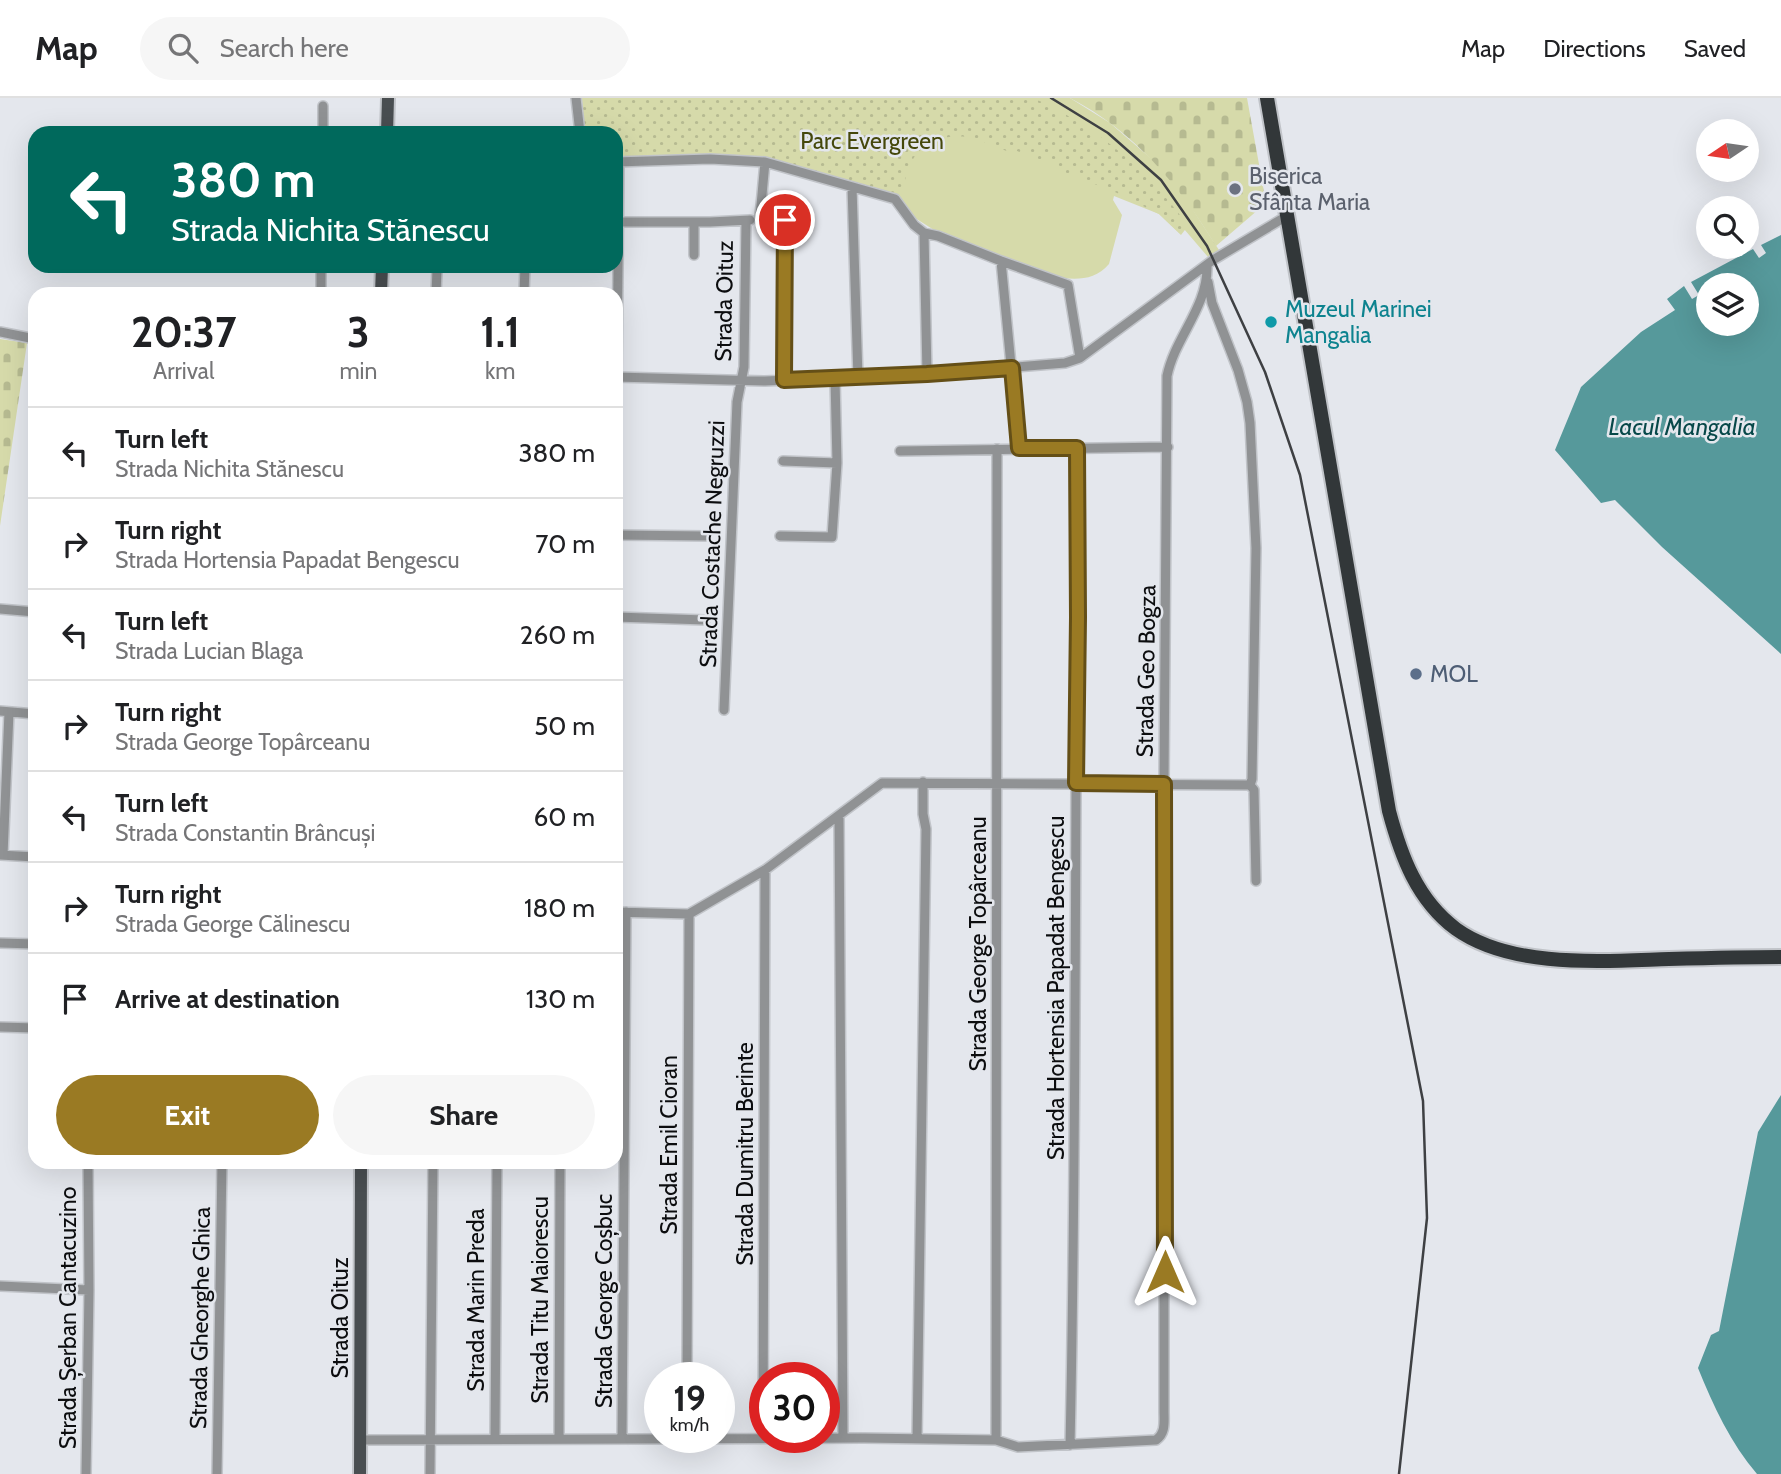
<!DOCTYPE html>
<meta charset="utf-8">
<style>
:root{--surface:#fff;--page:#f6f6f6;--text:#202124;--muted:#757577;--line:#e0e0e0;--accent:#9a7a23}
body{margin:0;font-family:Cabin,sans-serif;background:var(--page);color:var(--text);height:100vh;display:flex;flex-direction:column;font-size:26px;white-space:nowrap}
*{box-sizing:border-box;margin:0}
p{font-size:23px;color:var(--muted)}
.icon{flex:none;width:38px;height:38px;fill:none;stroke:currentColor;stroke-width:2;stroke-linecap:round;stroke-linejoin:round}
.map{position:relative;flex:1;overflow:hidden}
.details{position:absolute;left:28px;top:189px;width:595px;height:882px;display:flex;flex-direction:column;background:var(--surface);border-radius:21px;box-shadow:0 7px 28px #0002}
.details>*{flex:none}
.guide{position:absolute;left:28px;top:28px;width:595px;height:147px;border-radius:21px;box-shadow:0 7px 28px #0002;background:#00695c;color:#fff;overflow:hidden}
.needle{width:46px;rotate:257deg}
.buttons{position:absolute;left:1696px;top:21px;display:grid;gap:14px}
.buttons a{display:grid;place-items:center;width:63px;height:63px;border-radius:50%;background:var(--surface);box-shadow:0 7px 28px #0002;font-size:35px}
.speed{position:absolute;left:644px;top:1264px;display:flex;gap:14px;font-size:35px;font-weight:700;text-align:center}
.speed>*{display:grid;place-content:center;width:91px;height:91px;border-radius:50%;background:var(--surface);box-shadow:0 7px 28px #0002;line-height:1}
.speed small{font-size:18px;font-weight:400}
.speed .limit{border:10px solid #d22;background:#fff;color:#111}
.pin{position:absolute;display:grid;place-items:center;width:60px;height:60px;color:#fff;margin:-30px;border:4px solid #fff;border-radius:50%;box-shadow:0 2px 7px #0007}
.me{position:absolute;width:77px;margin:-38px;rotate:0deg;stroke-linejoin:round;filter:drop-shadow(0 0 5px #0008)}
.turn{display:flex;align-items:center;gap:24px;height:147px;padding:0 28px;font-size:32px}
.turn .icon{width:91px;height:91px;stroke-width:2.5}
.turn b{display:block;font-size:49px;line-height:60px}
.eta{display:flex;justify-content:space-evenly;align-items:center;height:119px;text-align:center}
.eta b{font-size:42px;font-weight:700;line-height:49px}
.action{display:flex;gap:14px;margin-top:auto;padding:14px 28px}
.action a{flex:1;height:80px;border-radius:42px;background:var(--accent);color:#fff;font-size:28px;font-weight:700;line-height:80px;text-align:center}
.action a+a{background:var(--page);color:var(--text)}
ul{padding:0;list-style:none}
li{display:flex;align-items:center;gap:21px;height:91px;padding:0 28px;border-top:2px solid var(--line)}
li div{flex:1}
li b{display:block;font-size:26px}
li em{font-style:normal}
header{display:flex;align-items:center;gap:42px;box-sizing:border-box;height:98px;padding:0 35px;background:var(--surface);border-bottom:2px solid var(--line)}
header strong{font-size:33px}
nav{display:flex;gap:38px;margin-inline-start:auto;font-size:24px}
.search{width:490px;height:63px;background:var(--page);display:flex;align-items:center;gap:18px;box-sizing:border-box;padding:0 24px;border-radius:38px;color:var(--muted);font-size:26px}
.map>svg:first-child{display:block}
</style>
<header>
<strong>Map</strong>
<div class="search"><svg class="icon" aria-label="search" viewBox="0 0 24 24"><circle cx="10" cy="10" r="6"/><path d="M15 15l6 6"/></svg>Search here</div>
<nav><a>Map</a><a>Directions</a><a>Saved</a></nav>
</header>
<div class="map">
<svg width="1781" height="1376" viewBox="0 0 1781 1376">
<defs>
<pattern id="cemetery-stones" width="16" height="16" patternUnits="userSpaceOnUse" patternTransform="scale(1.75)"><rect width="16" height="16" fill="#d6daaa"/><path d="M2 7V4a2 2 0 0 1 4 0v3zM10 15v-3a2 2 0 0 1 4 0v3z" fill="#b6ba91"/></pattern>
<pattern id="park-dots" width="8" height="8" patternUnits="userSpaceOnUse" patternTransform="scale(1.75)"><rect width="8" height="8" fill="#d6daaa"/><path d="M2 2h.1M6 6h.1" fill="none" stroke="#b6ba91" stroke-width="1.8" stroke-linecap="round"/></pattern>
</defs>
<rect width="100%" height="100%" fill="#e4e7ed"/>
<path fill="#d6daaa" d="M1008,0H1070L1110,25L1155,64L1180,92L1219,152L1208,159L1184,131Z
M950,33L1004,45L1153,107L1181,137L1159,116L1114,98L1113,102L1122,117L1109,166C1096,181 1080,182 1062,180L942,137L915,120L896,98L845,82L812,75L917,47Z"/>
<path fill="url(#cemetery-stones)" d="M1070,0H1247L1266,105L1216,148C1179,87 1134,33 1070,0Z
M0,241L27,245L0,428Z"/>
<path fill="url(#park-dots)" d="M582,0H1033C1095,27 1149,73 1188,128L1181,137L1159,116L1113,93L1057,72L1058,69L1017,53L1015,56C1000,51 983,42 967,39C956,37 945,39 935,43C910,54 907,72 902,97L755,58L616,60V35H584Z"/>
<path fill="#56999b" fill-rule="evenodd" d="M1781,137V556L1662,449L1615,402L1601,405L1555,352L1581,289L1641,234L1675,212L1667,201L1684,188L1692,201L1699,197L1691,184L1753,151L1759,160L1766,155L1761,147ZM1708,187H1746V226H1708Z
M1781,997V1376H1757C1731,1346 1713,1307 1698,1270L1711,1237L1719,1233L1758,1034Z"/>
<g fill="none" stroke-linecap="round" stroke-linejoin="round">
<defs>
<path id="minor" d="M576,0L580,35
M323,35V8
M616,64L710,61L765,64L895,101L914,127L924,135L927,276
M852,89L858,280
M760,118L780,121L786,125L784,282
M760,118L765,64
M619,124H710L750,122
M924,135L938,138L1001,163L1068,187L1080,260
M694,157V124
M1001,163L1019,350
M321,196V168
M436,196L437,172
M524,196L525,168
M0,234L35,241
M616,279L765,283L927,276L1065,265L1080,260L1213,162L1287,118
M617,279L619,64
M900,353L1168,349
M783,363L837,365
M616,437L707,438
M780,438L832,439L837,365L835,281
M0,511L35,514
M616,519L705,522
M724,612L737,304L744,269L746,123
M0,613L35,616
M1250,687L1254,692L1256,783
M839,718L843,1340
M0,757L35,759
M3,757L9,614
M616,814L689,816L765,772L882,685L1250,687L1252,681L1256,450L1250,325L1247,304L1238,272L1212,205L1208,184
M0,845L35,846
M0,929L35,930
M0,1188L89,1192
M687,1279L689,816
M495,1340L497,1064
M763,1340L765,772
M559,1341L560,1064
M622,1341L626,814
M917,1341L926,731L923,716V684
M361,1342L864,1340L996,1342L1018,1349L1156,1342C1166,1335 1164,1324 1164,1313V686L1167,278C1175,239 1208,209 1207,168
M996,1342L997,351
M1070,1347C1075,1128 1075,909 1076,689C1076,576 1078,463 1077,350
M86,1376L89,1192L88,1064
M217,1376L222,1064
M430,1376L433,1064"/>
<path id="major" d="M387,35L388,0
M381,196L382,168
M360,1376L361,1064"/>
<path id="highway" d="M1267,0L1389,713C1401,758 1417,802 1456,831C1512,871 1604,863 1669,861C1706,860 1744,859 1781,859"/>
</defs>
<use href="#minor" stroke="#c1c4c9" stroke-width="12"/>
<use href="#major" stroke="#c1c4c9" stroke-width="16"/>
<use href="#highway" stroke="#c1c4c9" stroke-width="18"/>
<use href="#minor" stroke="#909294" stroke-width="9"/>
<use href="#major" stroke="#494e51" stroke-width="12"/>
<use href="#highway" stroke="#323739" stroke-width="14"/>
<path stroke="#3e4043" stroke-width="2.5" d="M1051,0L1108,35L1161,82L1207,148L1265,274L1300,377L1423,1003L1427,1120L1399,1376"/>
</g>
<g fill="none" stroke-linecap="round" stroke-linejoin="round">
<defs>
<path id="route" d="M785,122L784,282L927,276L1012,270L1019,350H1077L1078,519L1076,685L1164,686L1165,1174"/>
</defs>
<use href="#route" stroke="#644f17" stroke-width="18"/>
<use href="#route" stroke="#9a7a23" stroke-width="12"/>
</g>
<circle fill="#6b7280" stroke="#e4e7ed" stroke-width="2.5" cx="1235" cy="91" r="7"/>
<circle fill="#0f9aa8" stroke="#e4e7ed" stroke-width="2.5" cx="1271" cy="224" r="7"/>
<circle fill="#5c6f8a" stroke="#e4e7ed" stroke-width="2.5" cx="1416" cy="576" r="7"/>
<g text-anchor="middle" stroke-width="5" stroke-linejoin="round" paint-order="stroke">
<g font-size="23" fill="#45480b" stroke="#e4e7ed">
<text x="872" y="51">Parc Evergreen</text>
</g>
<g font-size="23" fill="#5b616d" stroke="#e4e7ed" text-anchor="start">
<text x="1249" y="86">Biserica<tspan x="1249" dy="26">Sfânta Maria</tspan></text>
</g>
<g font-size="23" fill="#0c0d0f" stroke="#e4e7ed">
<text transform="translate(724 203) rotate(-89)" y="8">Strada Oituz</text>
<text transform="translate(712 446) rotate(-88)" y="8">Strada Costache Negruzzi</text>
<text transform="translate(1146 573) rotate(-89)" y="8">Strada Geo Bogza</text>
<text transform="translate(978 846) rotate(-90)" y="8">Strada George Topârceanu</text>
<text transform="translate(1056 890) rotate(-90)" y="8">Strada Hortensia Papadat Bengescu</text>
<text transform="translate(669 1047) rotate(-90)" y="8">Strada Emil Cioran</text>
<text transform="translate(745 1056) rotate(-90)" y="8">Strada Dumitru Berinte</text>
<text transform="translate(476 1202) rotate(-90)" y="8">Strada Marin Preda</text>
<text transform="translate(540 1202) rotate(-90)" y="8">Strada Titu Maiorescu</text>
<text transform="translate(604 1203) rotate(-90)" y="8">Strada George Coșbuc</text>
<text transform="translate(68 1220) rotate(-90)" y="8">Strada Șerban Cantacuzino</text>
<text transform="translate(200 1220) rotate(-89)" y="8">Strada Gheorghe Ghica</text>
<text transform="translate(340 1220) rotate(-90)" y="8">Strada Oituz</text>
</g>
<g font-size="23" fill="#0d838f" stroke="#e4e7ed" text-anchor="start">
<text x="1285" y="219">Muzeul Marinei<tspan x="1285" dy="26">Mangalia</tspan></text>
</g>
<g font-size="23" fill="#4e5e75" stroke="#e4e7ed" text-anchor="start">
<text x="1430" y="584">MOL</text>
</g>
<g font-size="24" font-style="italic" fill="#074849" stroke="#e4e7ed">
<text x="1682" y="337">Lacul Mangalia</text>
</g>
</g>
</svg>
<div class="buttons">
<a><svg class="needle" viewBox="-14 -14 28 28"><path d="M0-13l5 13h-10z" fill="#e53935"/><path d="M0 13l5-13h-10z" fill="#757577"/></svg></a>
<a><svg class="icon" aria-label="search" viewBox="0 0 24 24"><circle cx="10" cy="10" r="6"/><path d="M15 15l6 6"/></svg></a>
<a><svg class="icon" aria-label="layers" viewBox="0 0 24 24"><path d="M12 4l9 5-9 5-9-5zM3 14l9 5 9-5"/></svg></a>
</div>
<div class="speed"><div>19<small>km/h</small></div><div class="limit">30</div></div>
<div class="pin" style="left:785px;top:122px;background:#d93025"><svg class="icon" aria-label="arrive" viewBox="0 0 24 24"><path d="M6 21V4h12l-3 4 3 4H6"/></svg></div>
<svg class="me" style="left:1165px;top:1174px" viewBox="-20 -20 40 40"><path d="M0-17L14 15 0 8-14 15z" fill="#9a7a23" stroke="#fff" stroke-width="4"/></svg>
<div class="guide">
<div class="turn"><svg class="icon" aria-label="left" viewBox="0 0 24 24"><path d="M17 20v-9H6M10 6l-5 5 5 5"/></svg><div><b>380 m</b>Strada Nichita Stănescu</div></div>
</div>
<section class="details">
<div class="eta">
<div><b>20:37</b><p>Arrival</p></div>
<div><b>3</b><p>min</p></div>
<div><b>1.1</b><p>km</p></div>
</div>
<ul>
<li><svg class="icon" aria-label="left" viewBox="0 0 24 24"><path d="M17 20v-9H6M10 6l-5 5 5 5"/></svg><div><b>Turn left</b><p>Strada Nichita Stănescu</p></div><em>380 m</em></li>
<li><svg class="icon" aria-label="right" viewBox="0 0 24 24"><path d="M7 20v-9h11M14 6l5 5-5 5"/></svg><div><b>Turn right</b><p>Strada Hortensia Papadat Bengescu</p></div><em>70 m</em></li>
<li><svg class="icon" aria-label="left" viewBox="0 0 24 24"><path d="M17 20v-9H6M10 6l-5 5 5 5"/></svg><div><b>Turn left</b><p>Strada Lucian Blaga</p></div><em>260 m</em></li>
<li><svg class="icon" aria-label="right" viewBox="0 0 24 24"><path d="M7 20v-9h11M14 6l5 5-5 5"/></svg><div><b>Turn right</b><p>Strada George Topârceanu</p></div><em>50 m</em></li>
<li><svg class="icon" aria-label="left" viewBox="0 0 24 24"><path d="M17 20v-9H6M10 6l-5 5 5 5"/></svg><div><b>Turn left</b><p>Strada Constantin Brâncuși</p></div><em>60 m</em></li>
<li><svg class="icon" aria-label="right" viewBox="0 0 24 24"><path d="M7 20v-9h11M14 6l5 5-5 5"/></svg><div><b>Turn right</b><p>Strada George Călinescu</p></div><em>180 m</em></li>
<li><svg class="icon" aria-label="arrive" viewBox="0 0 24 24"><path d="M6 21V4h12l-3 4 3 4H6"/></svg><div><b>Arrive at destination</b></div><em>130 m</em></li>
</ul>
<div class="action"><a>Exit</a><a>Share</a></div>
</section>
</div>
